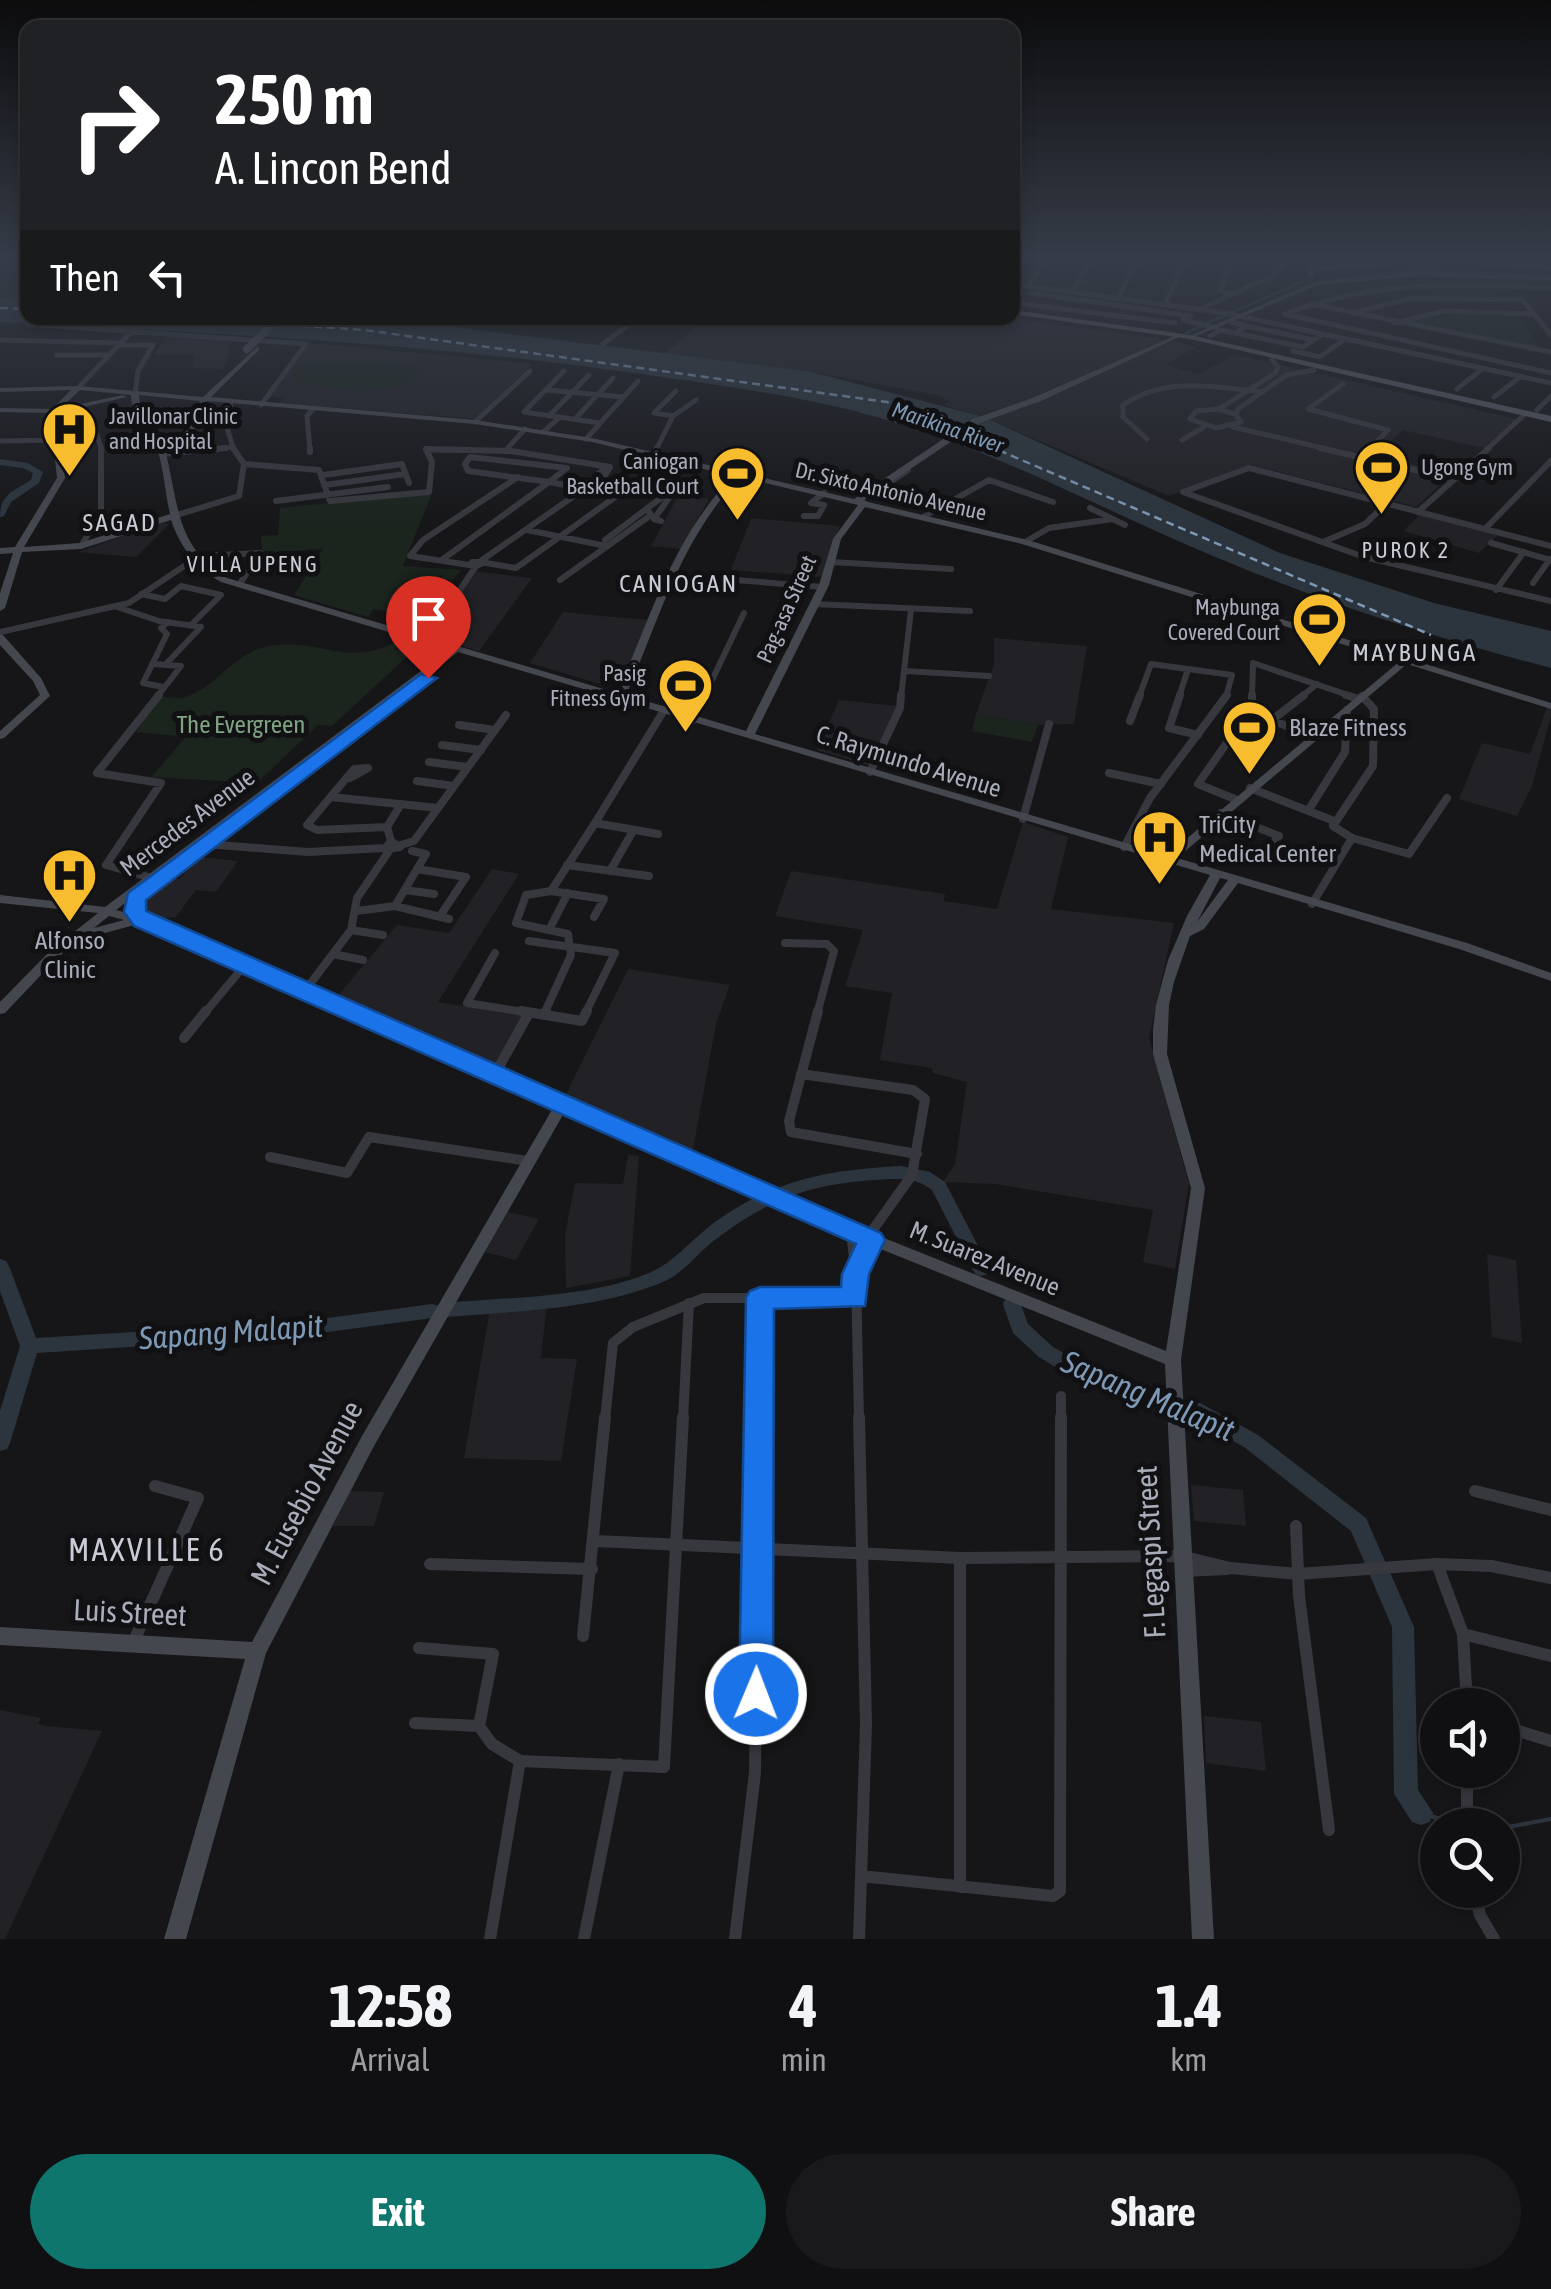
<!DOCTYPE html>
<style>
:root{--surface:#101012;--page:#19191b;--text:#f1f3f6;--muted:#9c9d9f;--line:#303032;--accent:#0f766e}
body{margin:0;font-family:"Asap Condensed",sans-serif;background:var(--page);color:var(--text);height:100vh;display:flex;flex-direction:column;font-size:38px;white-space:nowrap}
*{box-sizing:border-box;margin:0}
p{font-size:32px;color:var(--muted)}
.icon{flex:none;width:55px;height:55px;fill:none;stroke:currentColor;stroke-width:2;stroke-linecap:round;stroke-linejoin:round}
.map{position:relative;height:1939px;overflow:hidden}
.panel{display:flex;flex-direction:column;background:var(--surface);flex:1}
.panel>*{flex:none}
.guide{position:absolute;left:20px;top:20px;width:1000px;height:305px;border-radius:20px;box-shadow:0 5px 15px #0003,0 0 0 2px var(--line);background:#202124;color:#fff;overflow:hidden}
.tools{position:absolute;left:1420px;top:1688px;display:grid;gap:20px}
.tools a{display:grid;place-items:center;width:100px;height:100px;border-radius:50%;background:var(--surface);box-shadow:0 5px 15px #0003,0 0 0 2px var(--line);font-size:50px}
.pin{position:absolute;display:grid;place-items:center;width:85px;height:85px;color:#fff;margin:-102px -42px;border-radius:50% 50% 50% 0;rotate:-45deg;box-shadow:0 0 10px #0007}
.pin .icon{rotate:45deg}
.me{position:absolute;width:110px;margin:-55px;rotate:1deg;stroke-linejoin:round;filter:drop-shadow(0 0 8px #0008)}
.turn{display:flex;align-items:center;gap:35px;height:210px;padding:0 30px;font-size:45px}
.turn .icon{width:130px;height:130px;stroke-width:2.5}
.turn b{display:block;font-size:70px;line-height:85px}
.then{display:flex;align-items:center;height:95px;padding:0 30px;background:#0003;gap:20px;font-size:38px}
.eta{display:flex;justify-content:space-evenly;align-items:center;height:170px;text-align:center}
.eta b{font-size:60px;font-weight:700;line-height:70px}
.button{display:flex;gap:20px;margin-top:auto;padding:20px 30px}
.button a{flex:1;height:115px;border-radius:60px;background:var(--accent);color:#fff;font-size:40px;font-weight:700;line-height:115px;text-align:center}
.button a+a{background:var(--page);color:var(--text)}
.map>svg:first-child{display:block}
</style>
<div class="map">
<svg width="1551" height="1939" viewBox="0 0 1551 1939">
<rect width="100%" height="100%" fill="#161618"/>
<path fill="#222226" d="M0,256L27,266V300L0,297Z
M707,318H1006L1167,340L1040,396L980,416L944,405L951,402L937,395L904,389L808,371L664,354Z
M171,333L231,337L226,365L222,369L192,368L194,354H154Z
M1174,341L1196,347L1166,365L1198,374L1236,355L1517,419L1484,448L1403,430L1376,455L1452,474L1416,507L1251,465L1169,496L988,419Z
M310,343L484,359L532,364L476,419L279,403L283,398L270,397Z
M678,496L709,499L681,549L651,546Z
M1421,514L1499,534L1479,553L1403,531Z
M751,518L840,526L823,577L731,570Z
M170,523L136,557L78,552L156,524Z
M473,571L532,578L479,651L421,635L454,604Z
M563,612L613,617L651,620L628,668L609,666L600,684L530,663Z
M994,638L1087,646L1074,724L1038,725L976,714L994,664Z
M839,700L898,706L871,766L817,750Z
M1547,707L1551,708V716L1532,786L1517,816L1459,799L1482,743L1530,754Z
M1023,822L1068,837L1051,909L1174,923L1149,1038L1189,1184L1175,1269L1143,1262L1153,1210L995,1184L943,1182L955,1164L967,1082L933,1073L932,1068L880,1060L892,993L845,986L863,930L775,916L791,871L945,894L944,901L997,909Z
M201,857L238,861L216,892L196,890L176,917L148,920L144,899L171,877L179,879Z
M492,869L519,874L438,1002L524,1016L498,1066L390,1023L337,997L397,925L449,933Z
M628,969L730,985L716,1024L691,1160L563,1100Z
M628,1155L639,1156L630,1276L566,1288L565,1235L575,1183L623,1184Z
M508,1212L539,1219L516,1260L485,1252Z
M1487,1254L1516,1260L1522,1343L1492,1337Z
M547,1302L541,1358L577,1359L561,1461L464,1458L490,1309Z
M1191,1485L1243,1490L1246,1526L1194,1521Z
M350,1491L384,1492L374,1526H333Z
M0,1710L41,1718L38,1724L46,1726L102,1731L5,1939H0Z
M1204,1716L1261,1722L1266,1771L1206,1763Z"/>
<path fill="#1c241e" d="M1468,312L1516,314L1542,350L1400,323Z
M328,361L404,365L416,367L420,376C402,396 316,392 292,380L300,367Z
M432,493L403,566L461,570L453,580L430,578L400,613L373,609L368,617L294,595L323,549L262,553L261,536L278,535L280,508Z
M402,638L408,640L395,649L412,652L332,726L318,725L257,783L151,777L186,737L136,732L161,696C167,697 178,699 185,697C214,689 235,653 265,647C321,635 349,672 402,638Z
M976,714L1038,725L1032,742L972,731Z"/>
<path fill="#2c353d" d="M0,297L27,300L28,318H323L454,327L808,371L984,417L1280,553L1434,603L1551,631V668C1428,636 1309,598 1192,547C1088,502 990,449 880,418C799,395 717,385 634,373C423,343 213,333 0,322Z"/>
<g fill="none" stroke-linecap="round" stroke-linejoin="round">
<path stroke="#2c353d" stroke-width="2.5" d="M1414,271L1464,256
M1207,323L1302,282
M1186,333L1200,327"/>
<path stroke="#2c353d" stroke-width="4" d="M1421,1813L1459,1825
M1502,1828L1551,1819"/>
<path fill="#2c353d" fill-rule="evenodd" d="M1414,269L1551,275V279L1414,273L1325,282L1321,280Z
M0,459L28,463L43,472L39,483L11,502L4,516L0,517C0,494 14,491 31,480L33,473L23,468L0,465Z
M901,1166L930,1172L945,1182L990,1269L987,1274L981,1276L975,1274L932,1190C914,1176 896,1179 874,1180C805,1185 767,1200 712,1242C694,1257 681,1276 658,1284C591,1310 517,1311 446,1317L439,1315L432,1318L298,1336L37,1353L10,1443L7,1449L0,1451V1411L20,1346L0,1291V1259L6,1261L9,1266L36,1338L298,1322L432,1304L439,1306L446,1303C510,1297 589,1298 649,1273C674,1263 693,1238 715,1222C775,1179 829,1170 901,1166Z
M1012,1297L1019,1299L1028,1324L1053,1347L1092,1369L1160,1397L1200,1403L1258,1435L1366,1518L1414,1627L1418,1790L1433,1813L1430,1822L1421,1825L1412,1822L1394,1794L1392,1627L1351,1531L1244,1447L1190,1417L1152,1411L1078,1381L1039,1357L1013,1333L1003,1304L1005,1299Z"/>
<path stroke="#7e99b5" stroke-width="2.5" stroke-dasharray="8 5" stroke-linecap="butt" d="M0,308L28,309
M163,318L267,324
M275,324L364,330L887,402L955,432
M963,435L1431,635"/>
<path stroke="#37383e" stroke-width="5" d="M15,256L28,262
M1341,256L1354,268
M1476,261L1551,268
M1312,269L1379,265L1415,256
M1012,284L1225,313L1551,383
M1028,286L1047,256
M1074,290L1093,256
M1032,293L1191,316
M1229,294L1220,290L1234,256
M1120,295L1139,256
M1521,298L1551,335
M1166,302L1187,256
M1023,304L1175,323
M1311,304L1551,352
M1202,308L1273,276L1282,266L1280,256
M1352,313L1412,298L1522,300
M1285,314L1551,373
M1285,314C1372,280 1459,284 1551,288
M366,318H409
M1183,320L1217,328
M1231,322L1247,326
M1394,323L1444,311L1534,314
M28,324L306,344L261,405
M1210,336L1221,330L1235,333
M0,340L117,343
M1313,340L1247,326L1235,333L1303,347L1323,334
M603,344L638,318
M116,345H153L138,371L135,395
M1293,351L1320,357L1342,341
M57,355H106
M1272,360L1278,367L1275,373
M1343,384L1308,409L1388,430L1369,450
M78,388L133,330
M1457,389L1482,369
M547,390L624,397
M1494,397L1520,377
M231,403L227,428L234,450
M1218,409L1235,414L1241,422L1216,428L1190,419L1196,411Z
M1219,409L1275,373
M1537,410L1551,396
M524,412L600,423
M524,412L564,371
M90,414L102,450
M1237,415V410L1286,375L1314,370
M549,416L589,375
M673,416L654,413L676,391
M575,419L613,378
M475,422L530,371
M193,426L224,424
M1233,427L1331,450
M543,432L560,417
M586,439L638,381
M1147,439L1123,417V405C1166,376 1214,387 1263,392
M1182,440L1204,427
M0,441L58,440
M202,450L231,447
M310,450L307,416L313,409
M426,450H469
M506,450L525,429
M656,450L673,416L696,400
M1486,450L1523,416"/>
<path stroke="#37383e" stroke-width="6" d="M233,448L244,464L319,470L330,501L429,492L432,462L426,449L511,451L610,467L603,479L674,491L654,519L661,521
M310,448V452
M1320,448L1454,479
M163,454L226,448
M654,454L657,448
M470,457L567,468L549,482L468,471L465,464Z
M1363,457L1372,448
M323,475L402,464L409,483
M549,482L618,495
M325,485L405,474
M1183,492L1364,557L1551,601
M1183,492L1249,468L1551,546
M871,495L908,470
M276,501L388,487
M1090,508L1125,525
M1418,512L1489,448
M177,515L239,496L244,464
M804,516H818L824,505L811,503L824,493
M923,517L989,480L1053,502
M1485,529L1551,461
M527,530L606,546
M605,540L665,495
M1025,542L1049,528L1113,519
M1323,542L1365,524L1387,503
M1491,543L1551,560
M81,546L101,512V448
M198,556L260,553L241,582
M443,559L549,482
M482,560L574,496L604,469
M472,562H486L476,566L410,556L423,540L518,477
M831,562L951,569
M486,563L516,568L618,495
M671,575L823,587
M560,580L651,515L647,508
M1533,583L1550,559
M1496,590L1524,552
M141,594L165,599L181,586L221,595L191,625
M814,604L970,611
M117,607L159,621L201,627
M0,632L129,603L196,558
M403,634L451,603L476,566
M154,664L181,666L157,697
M165,665L201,627
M905,671L989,676
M163,687L143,683L167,634L161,628L168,622
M704,697L744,613
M901,697L911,610
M1139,697L1151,664L1232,675L1226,697
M1179,697L1188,669
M1252,697L1253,663L1354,697
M1301,697L1317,684"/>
<path stroke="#37383e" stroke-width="8" d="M159,695L97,773L161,783L106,865L159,880
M1180,695L1169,728L1198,735
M1346,695L1359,699
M1362,696L1374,709L1373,766L1333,826L1352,838L1409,854L1447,798
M1249,712L1314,736
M693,720L705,695
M1272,720L1304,695
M1130,721L1140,695
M459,725L495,730
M442,745L481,750
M429,762L468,767
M870,772L900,708L901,695
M1109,773L1161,784
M350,778L368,768L354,769L307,825L317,830L387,827
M417,781L454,786
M1250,788L1334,821
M331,797L438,808
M1237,800L1198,784L1252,707V695
M1308,811L1345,752L1347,710
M1221,813L1279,836L1264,855
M1023,819L1049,724
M658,834L595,823L663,712
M391,841L400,847L385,849Z
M391,841L387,827L401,804
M206,844L308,852L384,848
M401,845L414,841L506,715
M1124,847L1150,798L1227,695
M567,865L649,876
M417,869L466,877L440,916
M610,871L633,831
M405,890L434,894
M551,891L595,823
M1312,904L1352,838
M395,906L426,854L412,851
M356,911L395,906L449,919
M550,928L568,893
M351,930L383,935
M529,941L615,953L585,1014
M785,943L827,944L834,951L817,1014
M495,953L467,1003L537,1014
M333,954L363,960
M304,992L351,930L357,898L389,851
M204,1014L244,966
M544,1014L571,955L568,934L516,923L526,895L551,891L604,899L594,917"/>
<path stroke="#37383e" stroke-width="10" d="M521,1011L582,1021L587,1011
M818,1011L789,1121L791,1132L917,1154
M544,1015L546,1011
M184,1038L206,1011
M495,1074L529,1013
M801,1074L913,1090L925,1099L912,1175L867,1238
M270,1157L347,1173L369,1137L528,1161
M851,1232L856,1274
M605,1420L613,1343L633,1327L704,1298H855
M683,1420L689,1303
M759,1420L760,1298
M859,1420L856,1274L871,1240
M1061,1420V1396"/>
<path stroke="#37383e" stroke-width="12" d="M1475,1491L1551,1510
M1296,1526L1299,1596L1329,1830
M596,1541L960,1558L1181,1556L1230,1568L1298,1574L1437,1564L1491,1566L1551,1578
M960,1558V1887
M430,1564L592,1569
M1437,1564L1463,1634L1467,1705
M1183,1571L1227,1569
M1463,1634L1551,1656
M583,1636L605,1417
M133,1643L198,1498L155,1486
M419,1648L493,1654L479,1726L492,1744L520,1761L664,1767L683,1417
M415,1723L479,1726
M1502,1726L1551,1741
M1467,1770V1825
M861,1876L1053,1896L1060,1891L1061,1417
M1474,1890L1480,1915L1494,1939
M490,1939L520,1761
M584,1939L619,1764
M735,1939L755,1773L759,1417
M859,1939L866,1724L859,1417"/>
<path fill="#45474e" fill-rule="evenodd" d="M1306,256H1312L1314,278L1309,277Z
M1418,272L1551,277V281L1418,276L1318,285L1192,338L1187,337L1315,282Z
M1179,334L1184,335L1041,401L979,423L864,500L868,502L1028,540L1551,703V709L1407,664L1177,858L1467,943L1551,973V981L1459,949L1238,883L1204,929L1190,936L1174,982L1169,1005L1167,1054L1205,1188L1181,1360L1214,1939H1192L1165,1364L767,1203L564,1113L374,1446L266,1653L186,1939H164L245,1659L0,1645V1627L252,1642L362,1436L553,1108L138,924L94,936L88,933L57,958L5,1013L0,1014V1002L49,952L98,913L0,903V895L105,907L449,650L221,582C196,567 180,547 171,520L81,549L22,552L5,608L0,611V593L13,553L0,554V548L15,547L57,478L50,413L0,412V408L52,409L71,390L0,392V388L78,386L203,397L257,347L259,348V350L211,397L475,420L592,438L854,499L973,419L1035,397ZM80,390L131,395C131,411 141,416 149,429C163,454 164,487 170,514L80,543L24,547L65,478L58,413L127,397L123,395L61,408ZM139,395L200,401L186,432L164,448L156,429L140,407ZM207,401L475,424L592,442L733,476C672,539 652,615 617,693L227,578C176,547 179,506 166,454L192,435ZM740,477L858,505L833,539L819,585L746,731L626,695C661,616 679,542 740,477ZM865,507L1022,544L1399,662L1167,855L755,734L829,585L841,539ZM458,652L614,698L615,701H623L1210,875L1187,916L1168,960L1156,1005L1153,1029V1054L1191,1188L1166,1351L777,1195L148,919L116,910ZM1220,878L1228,880L1197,922ZM109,916L124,920L94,928Z
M0,634L3,635L41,678L50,696L4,738L0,739V731L40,695L33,681L0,645Z"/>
<path fill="#53555d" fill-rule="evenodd" d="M1012,310L1190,335L1551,416V422L1190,339L1012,314Z"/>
<path stroke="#45474e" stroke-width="8" d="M247,349L279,318"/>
</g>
<linearGradient id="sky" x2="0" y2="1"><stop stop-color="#0c0c0d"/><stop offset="0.49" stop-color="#363c48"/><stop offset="1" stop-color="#363c48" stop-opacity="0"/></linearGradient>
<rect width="1551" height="527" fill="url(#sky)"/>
<path fill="#1a73e8" stroke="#114b97" stroke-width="2.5" d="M421,674L437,678L146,900V911L881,1233L885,1240L869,1274L865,1306L774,1309L773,1694L768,1706L756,1711L744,1706L739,1694L746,1298L750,1291L760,1287H841L842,1274L856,1244L134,926L124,912L128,893Z"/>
<defs>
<symbol id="hospital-pin" viewBox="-11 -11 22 30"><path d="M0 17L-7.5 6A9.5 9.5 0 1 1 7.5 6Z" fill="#f8bc2f" stroke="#111114"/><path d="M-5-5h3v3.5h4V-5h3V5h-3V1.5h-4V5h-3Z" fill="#111"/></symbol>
<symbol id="stadium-pin" viewBox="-11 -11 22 30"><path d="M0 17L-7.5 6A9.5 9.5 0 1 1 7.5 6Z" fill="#f8bc2f" stroke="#111114"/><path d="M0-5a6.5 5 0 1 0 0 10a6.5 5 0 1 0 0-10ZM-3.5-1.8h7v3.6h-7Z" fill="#111"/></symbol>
</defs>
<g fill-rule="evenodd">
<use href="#hospital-pin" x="38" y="398" width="63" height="86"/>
<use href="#stadium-pin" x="1350" y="436" width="63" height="86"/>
<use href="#stadium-pin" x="706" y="442" width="63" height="86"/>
<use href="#stadium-pin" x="1288" y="588" width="63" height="86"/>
<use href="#stadium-pin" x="654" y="654" width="63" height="86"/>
<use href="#stadium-pin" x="1218" y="696" width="63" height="86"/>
<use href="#hospital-pin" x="1128" y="806" width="63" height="86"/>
<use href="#hospital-pin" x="38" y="844" width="63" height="86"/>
</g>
<g text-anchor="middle" stroke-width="10" stroke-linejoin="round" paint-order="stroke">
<g font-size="22" fill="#a8adb9" stroke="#111114" text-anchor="end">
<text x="109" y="424" text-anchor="start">Javillonar Clinic<tspan x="109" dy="25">and Hospital</tspan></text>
<text x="699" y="469">Caniogan<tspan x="699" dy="25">Basketball Court</tspan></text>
<text x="1421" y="475" text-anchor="start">Ugong Gym</text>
<text x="1280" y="615">Maybunga<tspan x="1280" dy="25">Covered Court</tspan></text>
<text x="646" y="681">Pasig<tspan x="646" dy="25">Fitness Gym</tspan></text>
</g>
<g font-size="22" font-style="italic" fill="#7e99b5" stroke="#111114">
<text transform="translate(948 427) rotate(19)" y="8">Marikina River</text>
</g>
<g font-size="22" fill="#a8adb9" stroke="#111114">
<text transform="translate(891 491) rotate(13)" y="8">Dr. Sixto Antonio Avenue</text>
<text transform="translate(786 609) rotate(-66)" y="8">Pag-asa Street</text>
</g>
<g font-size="22" letter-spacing="2.5" fill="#c9ccd5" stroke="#111114">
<text x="1406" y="558">PUROK 2</text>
<text x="253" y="572">VILLA UPENG</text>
</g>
<g font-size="25" letter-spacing="2.5" fill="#c9ccd5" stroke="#111114">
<text x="120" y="531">SAGAD</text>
<text x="679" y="592">CANIOGAN</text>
<text x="1415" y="661">MAYBUNGA</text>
</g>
<g font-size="25" fill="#7ea482" stroke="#111114">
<text x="241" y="733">The Evergreen</text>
</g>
<g font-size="25" fill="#a8adb9" stroke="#111114" text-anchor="start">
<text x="1289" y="736">Blaze Fitness</text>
<text x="1199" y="833">TriCity<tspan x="1199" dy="29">Medical Center</tspan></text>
<text x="70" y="949" text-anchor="middle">Alfonso<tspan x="70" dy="29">Clinic</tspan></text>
</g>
<g font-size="25" fill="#a8adb9" stroke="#111114">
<text transform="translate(909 761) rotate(17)" y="9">C. Raymundo Avenue</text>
<text transform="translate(187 822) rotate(-37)" y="9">Mercedes Avenue</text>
<text transform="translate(985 1258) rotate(22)" y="9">M. Suarez Avenue</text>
</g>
<g font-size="30" fill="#a8adb9" stroke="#111114">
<text transform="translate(307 1493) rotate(-62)" y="10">M. Eusebio Avenue</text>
<text transform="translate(1151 1552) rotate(-93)" y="10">F. Legaspi Street</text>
<text transform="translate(130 1613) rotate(3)" y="10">Luis Street</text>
</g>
<g font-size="32" font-style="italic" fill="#7e99b5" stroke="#111114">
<text transform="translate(231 1332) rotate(-4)" y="11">Sapang Malapit</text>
<text transform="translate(1148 1396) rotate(23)" y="11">Sapang Malapit</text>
</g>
<g font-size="32" letter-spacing="2.5" fill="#c9ccd5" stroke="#111114">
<text x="147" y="1561">MAXVILLE 6</text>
</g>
</g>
</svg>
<div class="tools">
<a><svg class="icon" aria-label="sound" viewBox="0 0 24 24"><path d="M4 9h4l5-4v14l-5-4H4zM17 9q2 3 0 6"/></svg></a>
<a><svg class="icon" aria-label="search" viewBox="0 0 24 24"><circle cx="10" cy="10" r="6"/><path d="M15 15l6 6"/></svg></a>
</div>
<div class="pin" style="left:428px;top:678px;background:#d93025"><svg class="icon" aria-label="arrive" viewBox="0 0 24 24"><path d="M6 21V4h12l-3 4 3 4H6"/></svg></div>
<svg class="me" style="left:756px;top:1694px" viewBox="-20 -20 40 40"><circle r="17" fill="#1a73e8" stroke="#fff" stroke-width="3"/><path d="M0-11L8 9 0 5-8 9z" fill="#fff"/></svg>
<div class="guide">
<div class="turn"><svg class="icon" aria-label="right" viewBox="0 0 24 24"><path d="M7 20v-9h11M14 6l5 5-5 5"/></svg><div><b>250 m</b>A. Lincon Bend</div></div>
<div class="then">Then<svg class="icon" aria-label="left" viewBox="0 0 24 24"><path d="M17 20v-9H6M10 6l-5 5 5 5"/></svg></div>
</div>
</div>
<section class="panel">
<div class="eta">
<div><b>12:58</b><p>Arrival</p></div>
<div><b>4</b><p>min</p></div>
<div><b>1.4</b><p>km</p></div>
</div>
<div class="button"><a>Exit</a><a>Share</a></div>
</section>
